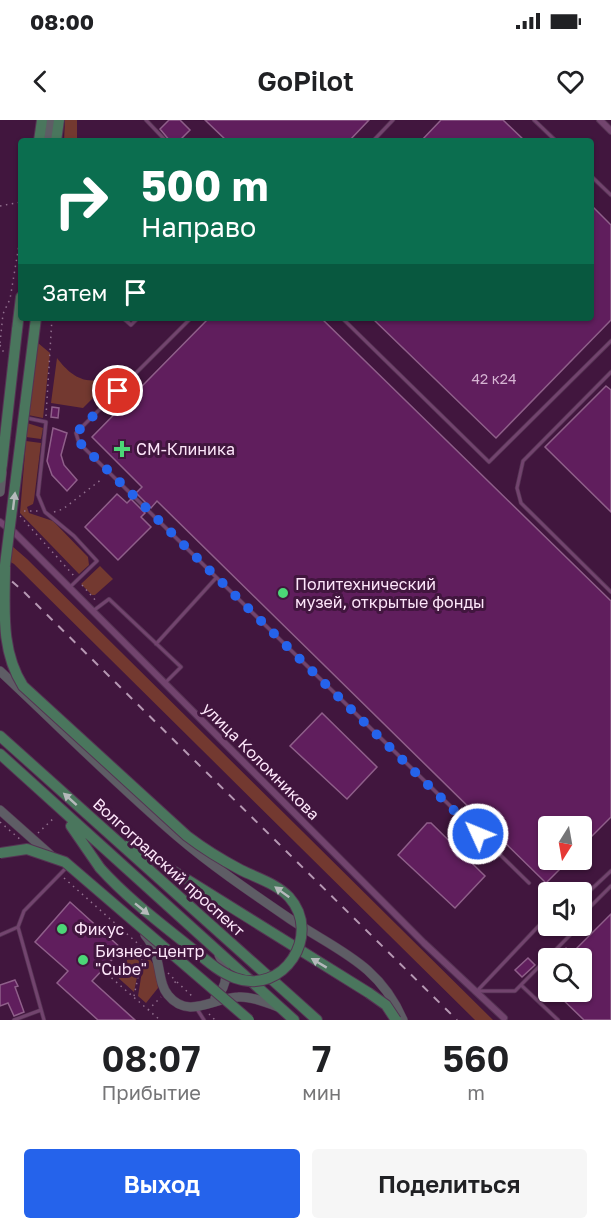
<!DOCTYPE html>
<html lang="ru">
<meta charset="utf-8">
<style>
:root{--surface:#fff;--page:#f6f6f6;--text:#202124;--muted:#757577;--accent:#2563eb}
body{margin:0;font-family:"Golos Text",sans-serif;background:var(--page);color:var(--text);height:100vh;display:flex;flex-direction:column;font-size:22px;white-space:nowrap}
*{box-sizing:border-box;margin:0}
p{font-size:20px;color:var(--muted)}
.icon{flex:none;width:33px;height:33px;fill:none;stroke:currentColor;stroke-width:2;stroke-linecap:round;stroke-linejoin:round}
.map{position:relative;height:900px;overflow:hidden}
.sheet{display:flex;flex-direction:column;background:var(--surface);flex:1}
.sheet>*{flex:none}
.hud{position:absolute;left:18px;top:18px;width:576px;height:183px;border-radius:6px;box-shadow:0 2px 4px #0004;background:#0b6e4f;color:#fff;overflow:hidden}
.needle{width:39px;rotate:191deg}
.tools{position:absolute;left:538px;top:696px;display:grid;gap:12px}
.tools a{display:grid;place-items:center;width:54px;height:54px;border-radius:6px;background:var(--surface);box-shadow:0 2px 4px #0004;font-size:30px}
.pin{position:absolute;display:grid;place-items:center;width:51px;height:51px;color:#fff;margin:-26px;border:3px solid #fff;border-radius:50%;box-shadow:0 2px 6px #0007}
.me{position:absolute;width:66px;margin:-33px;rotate:314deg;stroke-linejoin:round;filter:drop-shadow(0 0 4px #0008)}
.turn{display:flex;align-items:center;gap:21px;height:126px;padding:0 24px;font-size:27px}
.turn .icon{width:78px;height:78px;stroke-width:2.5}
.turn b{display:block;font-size:42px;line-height:51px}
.then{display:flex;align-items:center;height:57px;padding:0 24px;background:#0003;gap:12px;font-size:22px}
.eta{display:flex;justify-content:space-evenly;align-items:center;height:102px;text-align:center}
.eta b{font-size:36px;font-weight:600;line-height:42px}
.cta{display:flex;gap:12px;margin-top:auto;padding:12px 24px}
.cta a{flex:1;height:69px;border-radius:6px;background:var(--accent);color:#fff;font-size:24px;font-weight:600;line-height:69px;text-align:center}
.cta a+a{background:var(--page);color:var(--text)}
.status{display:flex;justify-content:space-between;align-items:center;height:42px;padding:0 30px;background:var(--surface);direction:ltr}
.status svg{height:16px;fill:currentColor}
header{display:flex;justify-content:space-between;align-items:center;height:78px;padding:0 24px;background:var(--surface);font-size:27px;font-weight:600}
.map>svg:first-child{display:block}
</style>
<div class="status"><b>08:00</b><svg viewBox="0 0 49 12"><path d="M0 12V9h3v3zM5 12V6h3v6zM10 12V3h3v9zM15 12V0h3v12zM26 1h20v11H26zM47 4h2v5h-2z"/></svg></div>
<header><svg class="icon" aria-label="back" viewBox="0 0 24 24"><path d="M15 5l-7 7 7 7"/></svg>GoPilot<svg class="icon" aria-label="heart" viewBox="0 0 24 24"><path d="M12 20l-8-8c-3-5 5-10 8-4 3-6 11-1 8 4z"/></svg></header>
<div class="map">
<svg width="611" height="900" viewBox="0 0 611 900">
<rect width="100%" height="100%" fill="#41163e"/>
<path fill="#733930" d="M65,0H77V21H64Z
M38,223L50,233L43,298L28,295Z
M57,238C67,251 79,263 98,260C105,258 108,253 116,255L83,288L51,283Z
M27,303L43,308L41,319L26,317Z
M26,321L41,323L34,380L33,384L27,387L29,393L53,401L88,437L89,445L79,454L20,393Z
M12,426L27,439L493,900H475L14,444L7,440Z
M100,446L113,459L95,475H92L81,464Z
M145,833L155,846L158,868L146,883L138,876Z
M132,835L140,842L134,872L114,854Z"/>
<path fill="#601e5d" stroke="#8f5f8a" stroke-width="1.5" d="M169,0H180L190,10L179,21H170L160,9Z
M205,0H369L349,21H227Z
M441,0H503L525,21H421Z
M591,85L611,105V200L496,318L372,198H591Z
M209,198H321L611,481V697L582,726V706H549V740H569L546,763L157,381L151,388L136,373L142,367L92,317Z
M606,266L611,270V392L545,327Z
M52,287L59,288L58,298L51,297Z
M53,308L67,313L61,335L64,345L77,360L67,371L52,355L47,341Z
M117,374L127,383L131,379L145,393L141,397L151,407L118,440L85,407Z
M322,593L377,647L347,679L290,626Z
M427,703H431L485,756L455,788L398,735Z
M70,782L122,829L92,861L135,900H98L57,863L68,851L35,822Z
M611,794V900H584L555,872H582V838H556L566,828L571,834Z
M528,838L535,845L522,857L515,850Z
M549,845V866L539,856Z
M15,860L18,866L15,867L24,892L14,896L8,883L0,886V865Z"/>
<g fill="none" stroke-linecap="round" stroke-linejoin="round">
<defs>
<path id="lane" d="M146,0L166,21
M534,0L556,21
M373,21L393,0
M591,56L611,75
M123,198L131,205L138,198
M191,198L76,313L79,323L529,763
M342,198L489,342L611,221
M611,252L523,341L517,368L521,383L611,472
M27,298L46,302L38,375L45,392L74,416L97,441L69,468
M93,491L109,479L181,547L166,562
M156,524L216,458
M582,778L611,751
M582,803L589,788L611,766
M0,815L18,807
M521,865L558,900
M478,870L549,795
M476,871H515L579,806
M197,889L204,900
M14,900L41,890
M44,900L18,807L24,791L66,748"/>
<path id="street" d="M600,0L611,11
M0,402L15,413L424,823L504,898"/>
<path id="secondary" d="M48,21L51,0
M0,372L2,352
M0,551C59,606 116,664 177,716C212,746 252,773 290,799C338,831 379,844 403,900
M0,690L54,738
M145,815C163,836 156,861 168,875C188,900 213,878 238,877C251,876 266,882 278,887
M215,878C229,865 228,851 219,835"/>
<path id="primary" d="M39,21L42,0
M56,21L59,0
M17,210L21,177
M0,358L2,344
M0,616L317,900
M0,634L294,900
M71,706L100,748
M130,724L369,873"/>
</defs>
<use href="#lane" stroke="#553353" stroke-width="4.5"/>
<use href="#street" stroke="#553353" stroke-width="8"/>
<use href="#secondary" stroke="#553353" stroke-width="10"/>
<use href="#primary" stroke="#553353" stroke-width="12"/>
<path stroke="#916f8e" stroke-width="1.5" stroke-dasharray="1.5 4.5" stroke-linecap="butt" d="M0,86L21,82
M0,223L3,194L10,179L21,113
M0,225L5,235
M46,296L52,198
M24,391H38
M54,392L63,389L102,359
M20,396L75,457
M82,465L97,482
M0,702L22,721
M38,713L55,697
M64,758L144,829
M168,853L176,861L173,865
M107,854L160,900
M177,862L193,877
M134,876L144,829
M148,890L161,877
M209,894L215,900"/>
<use href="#lane" stroke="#72446e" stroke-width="3"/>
<use href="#street" stroke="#72446e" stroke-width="6"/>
<use href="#secondary" stroke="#5e5d65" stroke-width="9"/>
<use href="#primary" stroke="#4a765d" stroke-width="10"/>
<path stroke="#b698b3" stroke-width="2" stroke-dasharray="8 8" stroke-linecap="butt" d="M0,451L23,471L457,900"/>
<defs>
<path id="primary-bridge" d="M2,344L17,210
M5,447C5,488 0,530 23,566L187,716C204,729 222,740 241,750C257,758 277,764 289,777C323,815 283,876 235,858C218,852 204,838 190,827C159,802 127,778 100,748
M4,453L36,198
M0,733L27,729L65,742L249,900
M369,873L386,885L396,900"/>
</defs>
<use href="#primary-bridge" stroke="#553353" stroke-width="12" stroke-linecap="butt"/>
<use href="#primary-bridge" stroke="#4a765d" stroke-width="10"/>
</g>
<defs><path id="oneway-solid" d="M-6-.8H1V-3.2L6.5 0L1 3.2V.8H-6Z" transform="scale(1.5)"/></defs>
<g fill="#b5b9bb">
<use href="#oneway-solid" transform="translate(14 381) rotate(-83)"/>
<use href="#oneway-solid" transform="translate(70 679) rotate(-138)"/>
<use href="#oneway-solid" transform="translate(282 772) rotate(-144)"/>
<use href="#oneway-solid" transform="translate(142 789) rotate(39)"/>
<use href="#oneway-solid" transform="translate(319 843) rotate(-149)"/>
</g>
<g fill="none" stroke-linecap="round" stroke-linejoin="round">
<path stroke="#2563eb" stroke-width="10" stroke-dasharray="0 18" d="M118,271L76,313L80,323L478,714"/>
</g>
<g fill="#4cd677" stroke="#41163e" stroke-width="2">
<path d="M119 320h6v6h6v6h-6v6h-6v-6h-6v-6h6z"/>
<circle cx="283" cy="473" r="6"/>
<circle cx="62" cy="809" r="6"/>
<circle cx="83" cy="840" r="6"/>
</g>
<g text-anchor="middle" stroke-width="6" stroke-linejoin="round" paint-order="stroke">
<g font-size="14" fill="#d6b4d3">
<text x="494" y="264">42 к24</text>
</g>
<g font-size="16" fill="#fde6fa" stroke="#41163e" text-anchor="start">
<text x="136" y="335">СМ-Клиника</text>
<text x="295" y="470">Политехнический<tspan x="295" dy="18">музей, открытые фонды</tspan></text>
<text x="74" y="815">Фикус</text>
<text x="95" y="837">Бизнес-центр<tspan x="95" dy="18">"Cube"</tspan></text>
</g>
<g font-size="16" fill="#fde6fa" stroke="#41163e">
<text transform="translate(261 641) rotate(45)" y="6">улица Коломникова</text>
<text transform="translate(169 747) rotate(42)" y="6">Волгоградский проспект</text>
</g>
</g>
</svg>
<div class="tools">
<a><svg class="needle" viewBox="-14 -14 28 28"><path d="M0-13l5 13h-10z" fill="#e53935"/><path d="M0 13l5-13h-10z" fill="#757577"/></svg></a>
<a><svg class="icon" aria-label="sound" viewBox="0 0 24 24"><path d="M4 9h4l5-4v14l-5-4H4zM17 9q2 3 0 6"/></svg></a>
<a><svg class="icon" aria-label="search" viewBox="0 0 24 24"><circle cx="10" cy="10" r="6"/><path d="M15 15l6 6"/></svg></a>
</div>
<div class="pin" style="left:118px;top:271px;background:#d93025"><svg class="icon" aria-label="arrive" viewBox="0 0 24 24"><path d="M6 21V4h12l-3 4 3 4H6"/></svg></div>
<svg class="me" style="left:478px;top:714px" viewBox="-20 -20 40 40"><circle r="17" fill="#2563eb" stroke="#fff" stroke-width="3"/><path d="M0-11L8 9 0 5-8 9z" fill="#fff"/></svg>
<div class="hud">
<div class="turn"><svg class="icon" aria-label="right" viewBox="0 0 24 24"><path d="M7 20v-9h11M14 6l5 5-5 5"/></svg><div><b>500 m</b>Направо</div></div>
<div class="then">Затем<svg class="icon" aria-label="arrive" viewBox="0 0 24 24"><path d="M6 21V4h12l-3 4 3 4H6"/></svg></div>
</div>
</div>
<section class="sheet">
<div class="eta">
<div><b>08:07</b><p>Прибытие</p></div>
<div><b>7</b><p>мин</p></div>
<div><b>560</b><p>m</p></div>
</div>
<div class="cta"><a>Выход</a><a>Поделиться</a></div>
</section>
